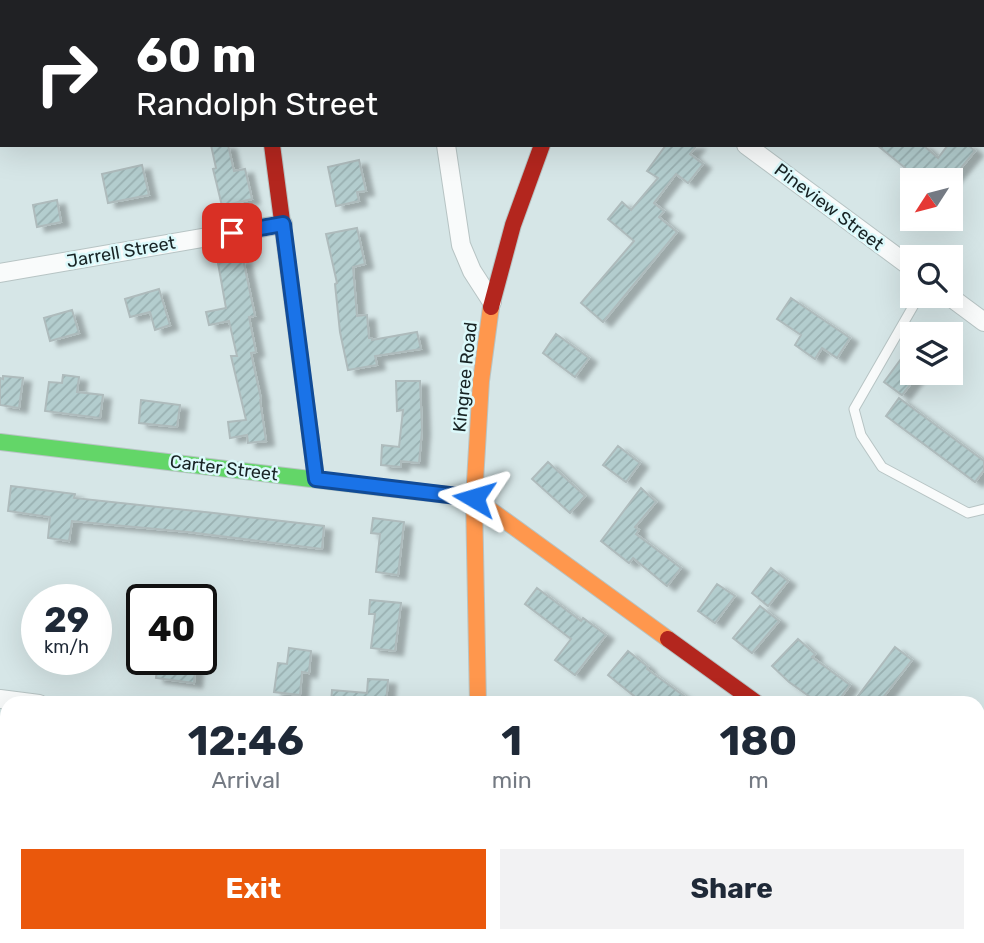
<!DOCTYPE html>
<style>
:root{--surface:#fff;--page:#f2f2f3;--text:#1f2937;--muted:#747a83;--accent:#ea580c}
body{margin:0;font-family:Rubik,sans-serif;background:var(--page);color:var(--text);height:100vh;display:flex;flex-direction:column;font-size:26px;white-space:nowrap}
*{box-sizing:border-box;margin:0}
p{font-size:23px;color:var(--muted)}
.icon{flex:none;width:38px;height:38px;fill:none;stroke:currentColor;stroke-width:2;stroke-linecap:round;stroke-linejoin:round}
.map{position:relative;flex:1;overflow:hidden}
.side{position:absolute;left:0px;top:696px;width:985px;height:247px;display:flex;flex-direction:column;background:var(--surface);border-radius:21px 21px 0 0;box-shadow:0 7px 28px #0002}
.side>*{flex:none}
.top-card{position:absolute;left:0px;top:0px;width:985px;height:147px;box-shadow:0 7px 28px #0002;background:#202124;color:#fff;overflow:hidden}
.needle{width:46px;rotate:234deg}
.buttons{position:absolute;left:900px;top:168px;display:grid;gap:14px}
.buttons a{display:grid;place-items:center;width:63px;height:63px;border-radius:0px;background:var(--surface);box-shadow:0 7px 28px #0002;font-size:35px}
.speed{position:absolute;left:21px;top:584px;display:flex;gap:14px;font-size:35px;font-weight:700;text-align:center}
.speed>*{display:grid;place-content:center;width:91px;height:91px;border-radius:50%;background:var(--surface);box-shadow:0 7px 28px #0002;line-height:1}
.speed small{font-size:18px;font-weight:400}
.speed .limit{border:4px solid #111;border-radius:10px;background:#fff;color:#111}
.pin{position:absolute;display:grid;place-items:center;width:60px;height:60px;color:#fff;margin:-30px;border-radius:14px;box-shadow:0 4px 10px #0006}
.me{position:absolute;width:77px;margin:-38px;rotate:277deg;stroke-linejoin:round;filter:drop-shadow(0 0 5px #0008)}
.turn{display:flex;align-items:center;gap:24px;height:147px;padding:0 21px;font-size:32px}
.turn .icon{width:91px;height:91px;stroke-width:2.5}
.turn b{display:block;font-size:49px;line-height:60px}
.eta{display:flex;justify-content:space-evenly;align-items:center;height:119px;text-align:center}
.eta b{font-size:42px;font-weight:700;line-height:49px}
.button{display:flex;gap:14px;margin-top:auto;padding:14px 21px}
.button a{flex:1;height:80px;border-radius:0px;background:var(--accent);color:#fff;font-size:28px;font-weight:700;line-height:80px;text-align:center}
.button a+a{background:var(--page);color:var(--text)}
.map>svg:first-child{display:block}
</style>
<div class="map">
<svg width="984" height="943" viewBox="0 0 984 943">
<defs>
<pattern id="building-hatch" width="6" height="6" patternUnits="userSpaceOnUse" patternTransform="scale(1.75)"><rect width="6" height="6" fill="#b3cdce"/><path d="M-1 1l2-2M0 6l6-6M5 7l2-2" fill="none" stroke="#99b0b1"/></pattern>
<filter id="shadow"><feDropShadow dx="8" dy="4.5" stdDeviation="2" flood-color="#0004"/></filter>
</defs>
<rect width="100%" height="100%" fill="#d6e6e7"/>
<path fill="url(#building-hatch)" stroke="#aebbbc" stroke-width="2" filter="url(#shadow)" d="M211,145H228L234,171L245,169L252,199L222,206L213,169L216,168Z
M666,145H697L690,154L703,164L688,183L676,174L654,203L664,211L659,217L677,232L603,322L581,303L634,241L608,219L622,202L631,210L658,178L647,171Z
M877,145H923L938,158L948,145H968L975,151L951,180H920Z
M359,160L366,191L357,192L359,201L336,206L328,167Z
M142,165L149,195L108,203L102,174Z
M57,200L61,222L37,227L33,205Z
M357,228L365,264L353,267L357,316L367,315L369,338H372V340L417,332L421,349L375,356L377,365L348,370L340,332L335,284L337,283L326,234Z
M243,259L255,316L249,317L256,352L251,353L261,399L260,400L266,441L248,443L247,435L230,438L228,422L246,420L231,356H237L229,321L209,325L206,312L226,308L218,263Z
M159,289L170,325L155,330L150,312L130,317L125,299Z
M791,298L850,338L837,358L822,348L815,359L795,345L801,335L777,319Z
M72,310L79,333L50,341L44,318Z
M556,334L589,358L575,377L543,353Z
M912,344V373H919L902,395L884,382Z
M63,375L79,377L77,392L103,395L100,418L45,411L49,382L62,383Z
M3,376L23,378L19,408L0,405V378L3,379Z
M396,381H420L422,430L419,463L401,461V467L381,465L382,445L399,447L403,410L397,411Z
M899,398L984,461V470L975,482L886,416Z
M141,400L180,405L177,427L139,423Z
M618,446L640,463L626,482L603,465Z
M548,462L585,496L570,513L532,479Z
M11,486L75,494L74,498L214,513L324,526L322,549L188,532L72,521L69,541L48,538L50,517L8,511Z
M641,488L656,502L635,527L639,530L636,534L681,568L667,586L633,558L629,563L601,541Z
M373,518L404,522L398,575L376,572L380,534L371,533Z
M771,568L788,581L768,606L752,593Z
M717,584L735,596L715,623L698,611Z
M537,588L581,621L583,618L606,635L575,675L555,660L571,639L525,604Z
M370,600L401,603L395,651L371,648L375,614H369Z
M760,606L779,621L752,653L733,638Z
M798,639L815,654L812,657L850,685L836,704H820L789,682L772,666Z
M895,647L912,660L878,704H852Z
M289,648L311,651L309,673L302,672L300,695L274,692L278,663L287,664Z
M628,651L648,667L647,669L695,704H644L608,675Z
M158,660H196L194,683L156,678Z
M368,679L388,680L386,704H331L332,690L367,693Z"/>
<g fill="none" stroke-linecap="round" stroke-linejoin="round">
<defs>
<path id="lane" d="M919,296L854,409L861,435L882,467L968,513L984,509"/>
<path id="street" d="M253,0V2
M434,0V2
M61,2L71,0
M0,13L2,12
M446,145L461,245L472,271L492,302
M746,145L912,268
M0,273L283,224
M949,296L984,322
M0,699L39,704
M978,863L984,867
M978,923L984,915
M965,943L970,936"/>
<path id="fast" d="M620,2L621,0
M0,442L386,488"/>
<path id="slow" d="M386,488L474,498L668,639
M478,704L474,498L481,381L491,307"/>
<path id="jam" d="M272,145L316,479
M491,307L513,225L542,145
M668,639L758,704
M480,936L481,943"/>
</defs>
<use href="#lane" stroke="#b7c4c4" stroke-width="11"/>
<use href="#street" stroke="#b7c4c4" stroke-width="20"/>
<use href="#fast" stroke="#b7c4c4" stroke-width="18"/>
<use href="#slow" stroke="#b7c4c4" stroke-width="18"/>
<use href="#jam" stroke="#b7c4c4" stroke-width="18"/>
<use href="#lane" stroke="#f9fbfb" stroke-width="9"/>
<use href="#street" stroke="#f9fbfb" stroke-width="18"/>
<use href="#fast" stroke="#63d668" stroke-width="16"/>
<use href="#slow" stroke="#ff974d" stroke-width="16"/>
<use href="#jam" stroke="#b3261e" stroke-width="16"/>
</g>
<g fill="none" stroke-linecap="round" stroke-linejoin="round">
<defs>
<path id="route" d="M232,233L283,224L316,479L474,498"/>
</defs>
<use href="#route" stroke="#114b97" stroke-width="18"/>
<use href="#route" stroke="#1a73e8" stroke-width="12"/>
</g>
<g text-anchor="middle" stroke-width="5" stroke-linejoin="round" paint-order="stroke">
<g font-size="18" fill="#182324" stroke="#dcf9fb">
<text transform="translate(829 207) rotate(37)" y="6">Pineview Street</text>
<text transform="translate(121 252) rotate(-10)" y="6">Jarrell Street</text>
<text transform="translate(465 377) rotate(-84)" y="6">Kingree Road</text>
<text transform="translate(224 468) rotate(7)" y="6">Carter Street</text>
</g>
</g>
</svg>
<div class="buttons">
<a><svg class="needle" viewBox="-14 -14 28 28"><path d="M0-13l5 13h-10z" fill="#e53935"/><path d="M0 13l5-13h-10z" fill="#747a83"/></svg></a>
<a><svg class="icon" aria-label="search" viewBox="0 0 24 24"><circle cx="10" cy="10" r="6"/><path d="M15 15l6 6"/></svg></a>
<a><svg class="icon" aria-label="layers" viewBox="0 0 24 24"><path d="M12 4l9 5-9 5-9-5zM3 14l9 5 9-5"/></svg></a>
</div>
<div class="speed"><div>29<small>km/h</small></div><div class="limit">40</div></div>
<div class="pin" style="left:232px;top:233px;background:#d93025"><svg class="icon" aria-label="arrive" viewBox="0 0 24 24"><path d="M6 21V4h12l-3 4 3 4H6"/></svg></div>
<svg class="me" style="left:474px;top:498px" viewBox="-20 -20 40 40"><path d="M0-17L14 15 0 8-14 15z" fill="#1a73e8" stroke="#fff" stroke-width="4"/></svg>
<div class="top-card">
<div class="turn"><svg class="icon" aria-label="right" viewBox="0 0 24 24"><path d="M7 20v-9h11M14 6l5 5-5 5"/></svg><div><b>60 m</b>Randolph Street</div></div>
</div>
<section class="side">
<div class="eta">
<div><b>12:46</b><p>Arrival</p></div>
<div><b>1</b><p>min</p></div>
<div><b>180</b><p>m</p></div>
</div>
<div class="button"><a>Exit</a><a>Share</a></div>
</section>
</div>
